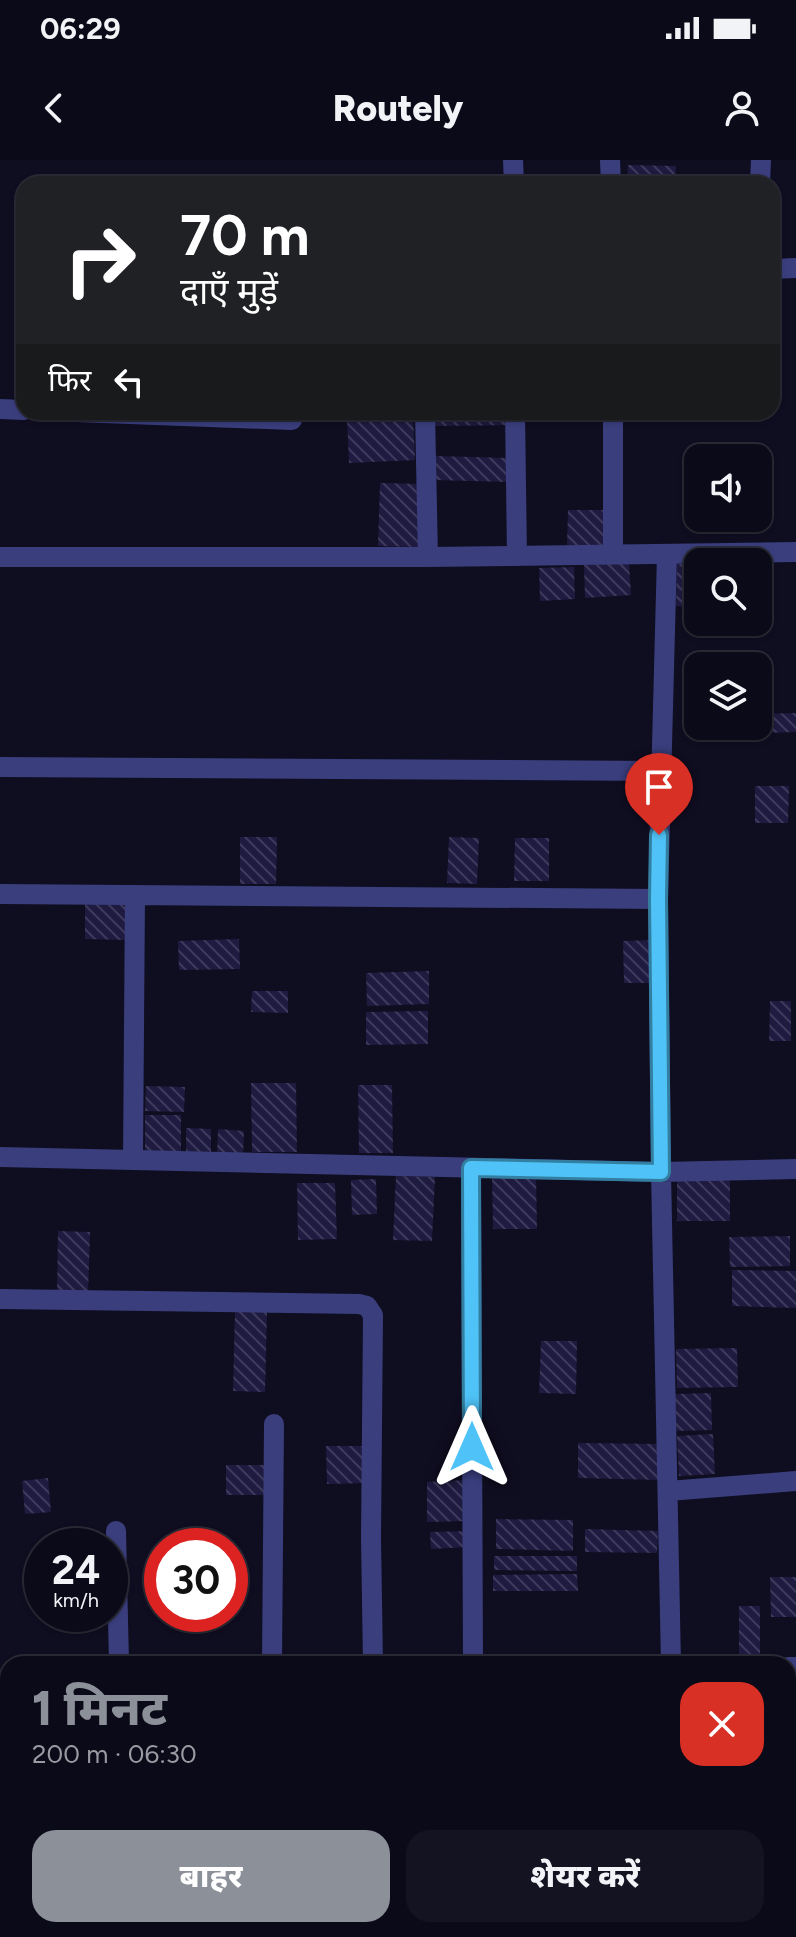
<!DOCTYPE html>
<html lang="hi">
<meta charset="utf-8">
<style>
:root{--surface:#0b0a18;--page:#141321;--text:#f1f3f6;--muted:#9a9aa2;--line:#2b2b37;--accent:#8c9099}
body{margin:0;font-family:Figtree,"Noto Sans Devanagari",sans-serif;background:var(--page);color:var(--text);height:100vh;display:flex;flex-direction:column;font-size:30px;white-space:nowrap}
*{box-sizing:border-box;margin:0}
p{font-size:26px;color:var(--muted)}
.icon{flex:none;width:44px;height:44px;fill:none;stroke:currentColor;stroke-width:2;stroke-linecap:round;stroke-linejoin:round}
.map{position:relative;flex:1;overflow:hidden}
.sheet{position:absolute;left:0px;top:1496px;width:796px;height:282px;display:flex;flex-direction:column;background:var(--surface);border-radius:24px 24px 0 0;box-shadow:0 2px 6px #0004,0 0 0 2px var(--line)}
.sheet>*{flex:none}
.top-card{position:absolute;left:16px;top:16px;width:764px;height:244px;border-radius:24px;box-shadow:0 2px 6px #0004,0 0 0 2px var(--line);background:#202124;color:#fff;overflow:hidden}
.controls{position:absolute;left:684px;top:284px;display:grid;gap:16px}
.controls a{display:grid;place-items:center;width:88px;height:88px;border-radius:16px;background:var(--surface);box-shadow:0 2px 6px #0004,0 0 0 2px var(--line);font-size:40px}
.speed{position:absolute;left:24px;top:1368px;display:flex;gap:16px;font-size:40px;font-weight:700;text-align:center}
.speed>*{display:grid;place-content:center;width:104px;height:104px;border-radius:50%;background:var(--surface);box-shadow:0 2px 6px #0004,0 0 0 2px var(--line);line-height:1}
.speed small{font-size:20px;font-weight:400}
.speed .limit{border:12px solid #d22;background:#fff;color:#111}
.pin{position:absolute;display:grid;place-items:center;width:68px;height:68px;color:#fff;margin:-82px -34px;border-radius:50% 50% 50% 0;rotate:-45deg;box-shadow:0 0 8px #0007}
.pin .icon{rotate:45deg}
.me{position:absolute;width:88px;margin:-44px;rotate:0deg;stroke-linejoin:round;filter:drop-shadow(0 0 6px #0008)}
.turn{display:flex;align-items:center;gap:28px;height:168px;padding:0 32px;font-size:36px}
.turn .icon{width:104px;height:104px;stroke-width:2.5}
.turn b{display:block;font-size:56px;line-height:68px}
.then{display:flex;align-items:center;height:76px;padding:0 32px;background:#0003;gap:16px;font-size:30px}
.round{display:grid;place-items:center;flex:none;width:84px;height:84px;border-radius:24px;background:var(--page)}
.overview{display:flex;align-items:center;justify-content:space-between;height:136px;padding:0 32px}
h1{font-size:48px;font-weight:800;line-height:60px;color:var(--accent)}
.action{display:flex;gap:16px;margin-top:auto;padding:16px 32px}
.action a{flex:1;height:92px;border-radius:24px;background:var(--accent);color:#fff;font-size:32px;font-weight:800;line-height:92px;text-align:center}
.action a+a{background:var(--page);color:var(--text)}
.status{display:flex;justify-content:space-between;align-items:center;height:56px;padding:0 40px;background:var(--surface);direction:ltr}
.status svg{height:22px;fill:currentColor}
header{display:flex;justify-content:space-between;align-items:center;height:104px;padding:0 32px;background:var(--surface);font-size:36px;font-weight:800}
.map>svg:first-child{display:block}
</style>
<div class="status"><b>06:29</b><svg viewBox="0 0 49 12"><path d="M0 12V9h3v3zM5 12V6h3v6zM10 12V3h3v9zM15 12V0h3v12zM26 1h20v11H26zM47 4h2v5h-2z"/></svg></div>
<header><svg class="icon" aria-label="back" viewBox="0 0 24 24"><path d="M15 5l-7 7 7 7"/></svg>Routely<svg class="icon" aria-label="person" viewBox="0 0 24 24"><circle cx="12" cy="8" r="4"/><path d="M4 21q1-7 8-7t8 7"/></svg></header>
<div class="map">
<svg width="796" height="1777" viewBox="0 0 796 1777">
<defs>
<pattern id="building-back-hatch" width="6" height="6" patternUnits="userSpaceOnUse" patternTransform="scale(2)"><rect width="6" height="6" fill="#1e1a40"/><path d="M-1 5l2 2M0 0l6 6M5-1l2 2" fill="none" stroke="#3e3a5c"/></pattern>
</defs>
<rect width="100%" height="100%" fill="#0f0d20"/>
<path fill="url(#building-back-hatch)" d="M628,5L676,6L675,24H627Z
M432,252H512V265L432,266Z
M413,255L415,300L349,303L347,257Z
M434,296L512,298V322L433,320Z
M380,323L420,324L419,387L378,386Z
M568,350H611L610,385H567Z
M629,403L631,435L585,438L584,405Z
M677,404H698V447L676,446Z
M574,407L575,439L540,441L539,408Z
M796,553V572L758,573V554Z
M755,626H789L788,663H755Z
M240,677H277L276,724H240Z
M449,677L479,678L477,724L447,723Z
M515,678H549V721H514Z
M85,742H125V780L85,779Z
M239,779L240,809L179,810L178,781Z
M654,780V823H624L623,781Z
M429,811V844L367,846L366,813Z
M252,831H288V853L251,852Z
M770,841H791V881H769Z
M428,851V884L366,885V852Z
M251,923H296L297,992H252Z
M358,925H392L393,993H359Z
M146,926L185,927L184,952L145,951Z
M145,955H181V994H145Z
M186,968L211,969V995L186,994Z
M218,969L244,971L243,996L217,995Z
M536,1015L537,1069H493L492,1016Z
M396,1016L435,1017L432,1081L393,1080Z
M730,1017V1061H677V1018Z
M376,1019L377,1054L352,1055L351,1020Z
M297,1023H335L337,1079L298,1080Z
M58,1071L90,1072L88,1135L57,1134Z
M790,1076V1106L730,1107L729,1077Z
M732,1110L796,1111V1148L732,1146Z
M235,1152H267L265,1232L233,1231Z
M541,1181H577L576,1234L539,1233Z
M737,1188L738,1227L677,1228L676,1189Z
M711,1233L712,1270L676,1271L675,1234Z
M713,1274L715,1314L679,1316L677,1276Z
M578,1283L661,1284L660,1320L578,1318Z
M326,1286H369L370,1323L327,1324Z
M226,1305H268V1335H226Z
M48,1318L51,1352L25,1354L22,1321Z
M466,1320L467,1361L427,1362V1322Z
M496,1359L573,1360V1391L496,1389Z
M585,1369L658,1371L657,1393L585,1392Z
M468,1371V1387L431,1389L430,1372Z
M494,1396H577V1411L494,1410Z
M577,1414L578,1431H493V1415Z
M770,1417H796V1457H771Z
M739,1446H760V1495L739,1494Z
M385,1770H423V1777H385Z"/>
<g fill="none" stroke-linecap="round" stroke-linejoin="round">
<path stroke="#3a3e7d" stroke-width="20" d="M513,0L514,24
M610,0L611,24
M760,24L761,0
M772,109L796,108
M0,249L24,250
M76,252L292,260
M425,252L428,397
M515,252L517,396
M613,393V252
M667,394L658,739L661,1012L671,1504
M0,607L661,611
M0,734L658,739
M0,997L661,1012L796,1009
M133,1000L135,735
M471,1008L473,1504
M0,1139L359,1144L367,1146L373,1155L371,1378L373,1504
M668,1331L796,1321
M116,1371L119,1504
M272,1504L274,1264
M788,1507H796
M788,1704H796
M0,1709H8
M42,1770V1777
M124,1770V1777
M271,1770V1777
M377,1770V1777
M475,1770V1777
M624,1777V1770"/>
<path stroke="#3a3e7d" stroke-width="20" d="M0,397H428L796,392"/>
</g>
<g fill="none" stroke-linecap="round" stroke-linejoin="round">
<defs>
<path id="route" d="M472,1287L471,1008L661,1012L658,739L659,675"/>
</defs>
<use href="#route" stroke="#337fa1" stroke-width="20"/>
<use href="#route" stroke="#4fc3f7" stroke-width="14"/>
</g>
</svg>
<div class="controls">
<a><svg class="icon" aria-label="sound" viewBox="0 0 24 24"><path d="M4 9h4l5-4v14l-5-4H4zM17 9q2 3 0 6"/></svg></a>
<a><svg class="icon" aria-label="search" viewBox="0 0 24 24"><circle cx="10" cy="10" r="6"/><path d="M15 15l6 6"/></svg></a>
<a><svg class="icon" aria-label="layers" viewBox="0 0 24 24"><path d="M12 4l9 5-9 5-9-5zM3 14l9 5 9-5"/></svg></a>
</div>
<div class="speed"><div>24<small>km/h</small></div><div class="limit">30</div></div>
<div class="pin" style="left:659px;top:675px;background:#d93025"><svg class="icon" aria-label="arrive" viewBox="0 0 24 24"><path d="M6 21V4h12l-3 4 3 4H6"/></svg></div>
<svg class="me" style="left:472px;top:1287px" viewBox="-20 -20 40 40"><path d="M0-17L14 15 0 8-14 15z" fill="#4fc3f7" stroke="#fff" stroke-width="4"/></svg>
<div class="top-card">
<div class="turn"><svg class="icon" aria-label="right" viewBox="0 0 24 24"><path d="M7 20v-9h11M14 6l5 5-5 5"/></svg><div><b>70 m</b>दाएँ मुड़ें</div></div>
<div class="then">फिर<svg class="icon" aria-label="left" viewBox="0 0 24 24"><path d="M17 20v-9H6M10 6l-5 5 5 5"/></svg></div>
</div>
<section class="sheet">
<div class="overview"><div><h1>1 मिनट</h1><p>200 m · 06:30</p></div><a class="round" style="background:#d93025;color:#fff"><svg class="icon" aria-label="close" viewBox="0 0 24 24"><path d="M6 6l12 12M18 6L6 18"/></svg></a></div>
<div class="action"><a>बाहर</a><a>शेयर करें</a></div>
</section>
</div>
